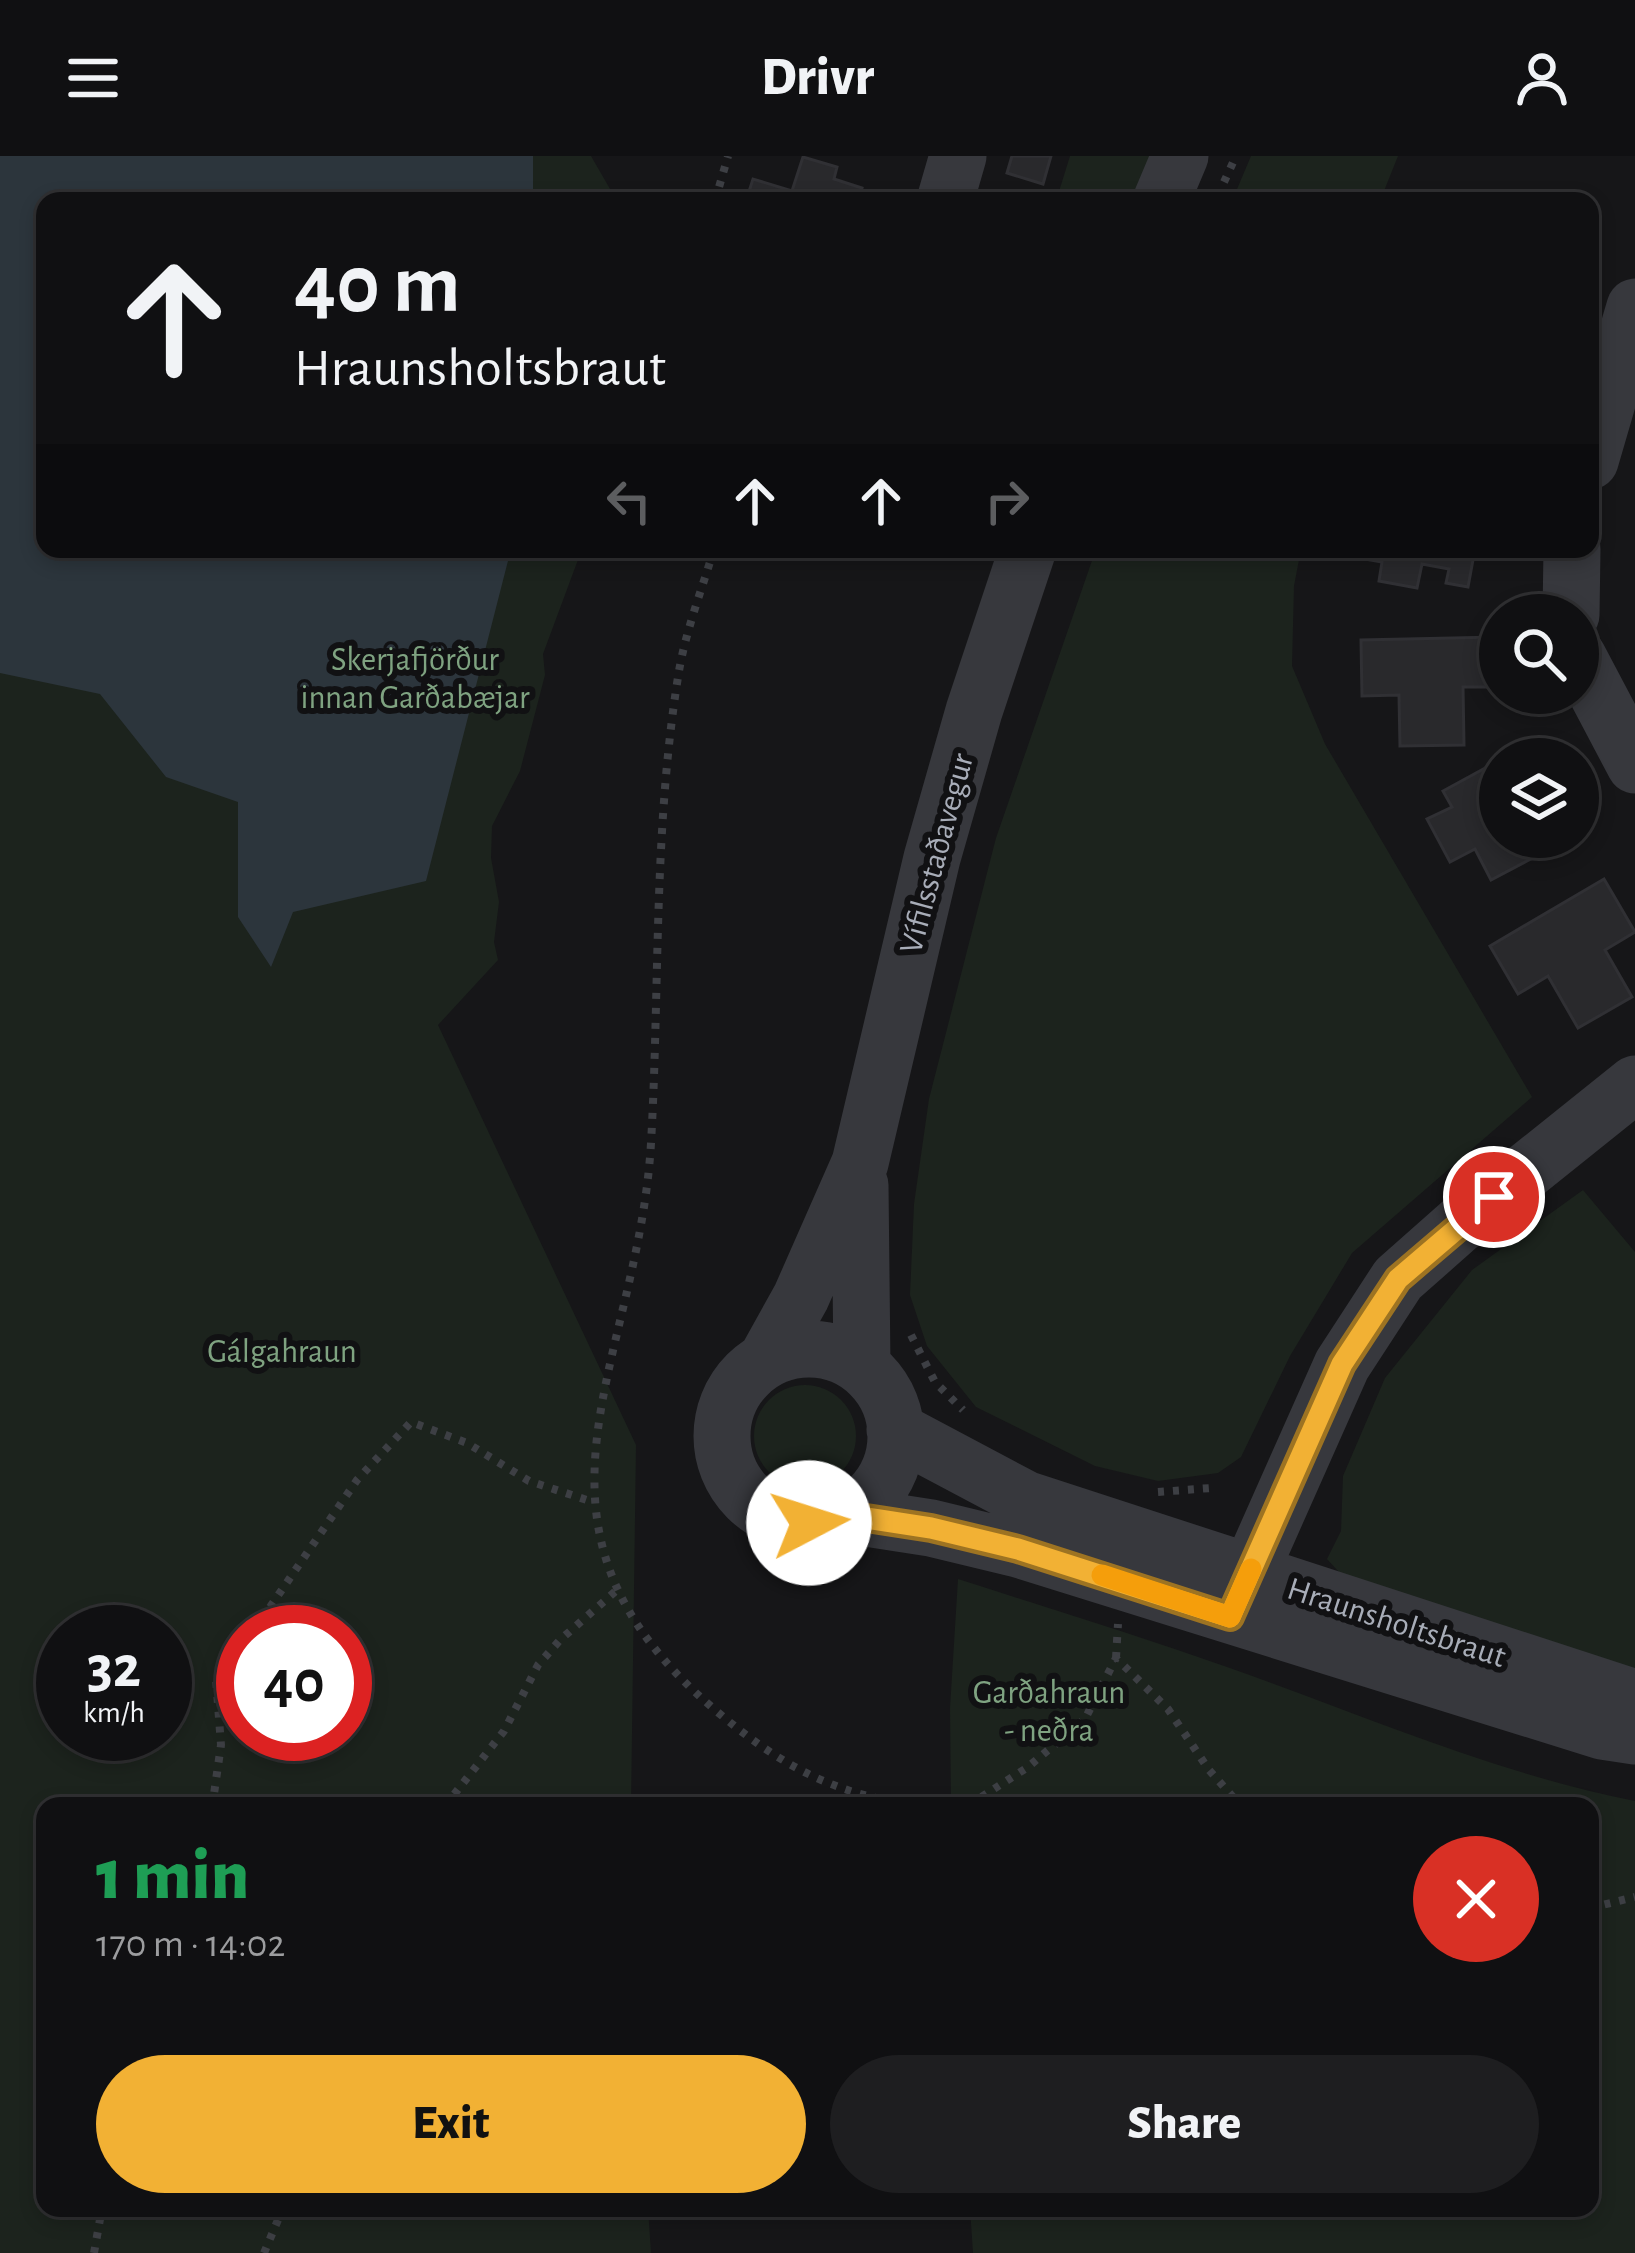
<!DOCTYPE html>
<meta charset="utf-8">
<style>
:root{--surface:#101012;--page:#1e1e20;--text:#f1f3f6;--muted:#9c9d9f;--line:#303032;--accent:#f2b134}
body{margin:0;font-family:"Alegreya Sans",sans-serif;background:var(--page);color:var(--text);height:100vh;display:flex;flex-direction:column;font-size:45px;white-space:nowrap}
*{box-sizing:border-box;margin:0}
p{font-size:39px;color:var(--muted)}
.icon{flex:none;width:66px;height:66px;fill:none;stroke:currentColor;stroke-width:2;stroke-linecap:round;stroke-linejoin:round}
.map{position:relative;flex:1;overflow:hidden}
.side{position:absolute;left:36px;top:1641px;width:1563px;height:420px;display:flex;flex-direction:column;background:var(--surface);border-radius:24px;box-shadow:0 6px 18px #0003,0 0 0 3px var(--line)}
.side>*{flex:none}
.guide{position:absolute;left:36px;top:36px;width:1563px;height:366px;border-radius:24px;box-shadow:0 6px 18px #0003,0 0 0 3px var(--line);background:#101012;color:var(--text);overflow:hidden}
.buttons{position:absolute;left:1479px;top:438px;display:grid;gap:24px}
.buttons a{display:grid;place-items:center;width:120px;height:120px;border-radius:50%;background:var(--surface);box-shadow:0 6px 18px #0003,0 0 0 3px var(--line);font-size:60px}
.speed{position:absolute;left:36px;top:1449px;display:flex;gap:24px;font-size:60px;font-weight:700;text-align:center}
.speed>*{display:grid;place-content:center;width:156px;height:156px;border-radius:50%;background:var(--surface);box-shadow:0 6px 18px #0003,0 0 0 3px var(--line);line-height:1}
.speed small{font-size:30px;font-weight:400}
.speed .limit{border:18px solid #d22;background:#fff;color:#111}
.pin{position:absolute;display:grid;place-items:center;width:102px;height:102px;color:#fff;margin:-51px;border:6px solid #fff;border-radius:50%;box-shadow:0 3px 12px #0007}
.me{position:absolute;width:132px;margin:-66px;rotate:85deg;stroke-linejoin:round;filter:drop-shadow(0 0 9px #0008)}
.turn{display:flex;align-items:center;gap:42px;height:252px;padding:0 60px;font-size:54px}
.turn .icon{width:156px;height:156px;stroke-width:2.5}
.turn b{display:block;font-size:84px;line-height:102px}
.lanes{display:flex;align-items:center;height:114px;padding:0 60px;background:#0003;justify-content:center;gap:60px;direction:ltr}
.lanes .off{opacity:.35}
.round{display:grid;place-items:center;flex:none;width:126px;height:126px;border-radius:63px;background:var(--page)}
.overview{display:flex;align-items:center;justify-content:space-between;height:204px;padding:0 60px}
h1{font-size:72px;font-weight:800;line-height:90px;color:#1e9e55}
.action{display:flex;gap:24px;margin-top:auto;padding:24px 60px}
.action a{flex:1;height:138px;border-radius:72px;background:var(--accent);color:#111;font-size:48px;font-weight:800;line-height:138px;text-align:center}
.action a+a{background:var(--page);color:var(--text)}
header{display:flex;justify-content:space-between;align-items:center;height:156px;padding:0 60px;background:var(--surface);font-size:54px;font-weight:800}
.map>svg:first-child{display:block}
</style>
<header><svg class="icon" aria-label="menu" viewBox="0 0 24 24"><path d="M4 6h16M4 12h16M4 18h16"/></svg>Drivr<svg class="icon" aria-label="person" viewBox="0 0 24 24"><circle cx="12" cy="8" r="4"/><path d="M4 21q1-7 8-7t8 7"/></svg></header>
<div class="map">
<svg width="1635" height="2097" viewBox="0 0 1635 2097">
<rect width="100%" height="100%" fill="#161618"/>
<path fill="#1c231d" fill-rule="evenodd" d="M0,0H591L617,45H45V393H582L543,498L545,519L520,615L492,670L491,702L499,746L494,786L498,804L438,869L636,1289L631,1650H45V2052H648L651,2097H0ZM63,1476H165V1578H63ZM243,1476H345V1578H243Z
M1070,0H1154L1133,45H1056Z
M1251,0H1398L1380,45H1232Z
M1096,393H1301L1294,430L1292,510L1325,588L1532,941L1352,1097L1290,1200L1241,1301L1218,1317L1158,1325L1095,1310L976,1251L927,1190L910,1139L914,1048L929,943L996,682Z
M1583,1034L1635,1096V1522L1360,1439L1327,1403L1341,1375L1343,1320L1385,1222L1472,1114Z
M754 1280a51 51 0 1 1 102 0a51 51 0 1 1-102 0Z
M958,1423C1048,1452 1139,1480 1227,1511C1362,1559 1494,1617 1635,1645V2097H973L970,2052H1590V1650H951L950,1552Z"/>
<path fill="#2c353c" d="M0,0H533V45H45V393H511L426,725L293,756L271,811L238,761V646L166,621L100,538L0,517Z"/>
<path fill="#29292c" stroke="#303034" stroke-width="3" d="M1012,0H1051L1043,28L1007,17Z
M803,1L837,11L834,23L862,32L858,45H746L753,23L792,35Z
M1367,393H1475L1468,431L1446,427L1449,413L1422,408L1417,432L1379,425L1382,406L1365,403Z
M1497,481L1498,531H1463L1464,589L1400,590L1399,539L1362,540L1361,484Z
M1534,586L1543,603H1502Z
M1500,604V681H1536L1544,696L1491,724L1475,693L1450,706L1427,663L1452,651L1443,635Z
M1604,723L1635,776L1605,794L1632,841L1578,872L1548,820L1518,838L1490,790Z"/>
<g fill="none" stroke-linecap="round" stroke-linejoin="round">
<path stroke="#3d3f44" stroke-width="8" stroke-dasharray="6 9" stroke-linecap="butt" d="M1224,26L1236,0
M715,45L728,0
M714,393C702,433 686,474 679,515C653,672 660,830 651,987C638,1211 498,1368 714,1553C779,1609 837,1641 924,1650
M911,1179L935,1226L963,1254
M1158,1336L1211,1332
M253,1476L357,1324L411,1266L467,1287L529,1325L593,1346
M1116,1502L1118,1468
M969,1649L1028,1611L1085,1563L1116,1502L1168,1553L1209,1614L1241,1650
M219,1650L214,1638L221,1589L216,1522L243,1490
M445,1650L504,1575L538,1509L560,1484L618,1433
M1590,1752L1635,1741
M94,2097L102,2052
M264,2097L283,2052"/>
<path stroke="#37383d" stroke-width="57" d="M945,45L958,0
M1161,45L1180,0
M1590,305L1635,151
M1571,459L1572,393
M1578,501L1635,609
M860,1029L862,1211
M722 1280a87 87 0 1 1 174 0a87 87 0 1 1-174 0Z
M766,1204L801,1141L860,1007L932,702L974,555L1028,393
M895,1274L1025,1343L1635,1542
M847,1359L931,1372L1018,1393L1602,1575L1635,1580
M1234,1452L1342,1209L1398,1123L1459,1069L1635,928"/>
</g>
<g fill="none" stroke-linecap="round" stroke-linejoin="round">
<defs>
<path id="route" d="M809,1367L847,1359L931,1372L1018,1393L1230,1461L1342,1208L1398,1123L1494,1041"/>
</defs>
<use href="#route" stroke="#9d7322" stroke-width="30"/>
<use href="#route" stroke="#f2b134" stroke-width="21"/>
<path stroke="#f59e0b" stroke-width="21" d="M1102,1419L1230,1461L1251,1413"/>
</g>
<g text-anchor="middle" stroke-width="12" stroke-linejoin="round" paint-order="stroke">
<g font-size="33" fill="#7fa381" stroke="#111113">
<text x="415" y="514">Skerjafjörður<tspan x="415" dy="38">innan Garðabæjar</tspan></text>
<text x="282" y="1206">Gálgahraun</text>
<text x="1049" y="1547">Garðahraun<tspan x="1049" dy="38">- neðra</tspan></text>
</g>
<g font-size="33" fill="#a8adb8" stroke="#111113">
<text transform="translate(935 697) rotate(-75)" y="12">Vífilsstaðavegur</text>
<text transform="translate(1397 1465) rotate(18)" y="12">Hraunsholtsbraut</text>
</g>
</g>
</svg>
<div class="buttons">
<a><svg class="icon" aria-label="search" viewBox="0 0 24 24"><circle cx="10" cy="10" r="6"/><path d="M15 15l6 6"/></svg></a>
<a><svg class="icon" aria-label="layers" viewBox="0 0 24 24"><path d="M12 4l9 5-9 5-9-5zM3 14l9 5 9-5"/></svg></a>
</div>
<div class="speed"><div>32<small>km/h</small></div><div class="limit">40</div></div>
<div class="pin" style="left:1494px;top:1041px;background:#d93025"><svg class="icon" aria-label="arrive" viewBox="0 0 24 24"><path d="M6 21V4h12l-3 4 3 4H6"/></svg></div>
<svg class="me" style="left:809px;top:1367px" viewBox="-20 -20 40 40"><circle r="19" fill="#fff"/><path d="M0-13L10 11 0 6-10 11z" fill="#f2b134"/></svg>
<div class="guide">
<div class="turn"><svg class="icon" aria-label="ahead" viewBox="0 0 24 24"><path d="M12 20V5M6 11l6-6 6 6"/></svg><div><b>40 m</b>Hraunsholtsbraut</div></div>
<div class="lanes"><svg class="icon off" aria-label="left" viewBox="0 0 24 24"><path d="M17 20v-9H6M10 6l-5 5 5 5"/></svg><svg class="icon" aria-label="ahead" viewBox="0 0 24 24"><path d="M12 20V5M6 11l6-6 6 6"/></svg><svg class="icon" aria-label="ahead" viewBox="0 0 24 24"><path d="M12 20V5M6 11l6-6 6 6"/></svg><svg class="icon off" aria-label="right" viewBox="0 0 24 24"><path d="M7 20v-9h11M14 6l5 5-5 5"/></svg></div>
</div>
<section class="side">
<div class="overview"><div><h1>1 min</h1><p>170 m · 14:02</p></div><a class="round" style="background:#d93025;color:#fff"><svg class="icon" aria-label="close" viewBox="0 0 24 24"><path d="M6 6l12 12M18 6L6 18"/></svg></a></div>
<div class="action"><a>Exit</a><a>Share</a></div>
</section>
</div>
